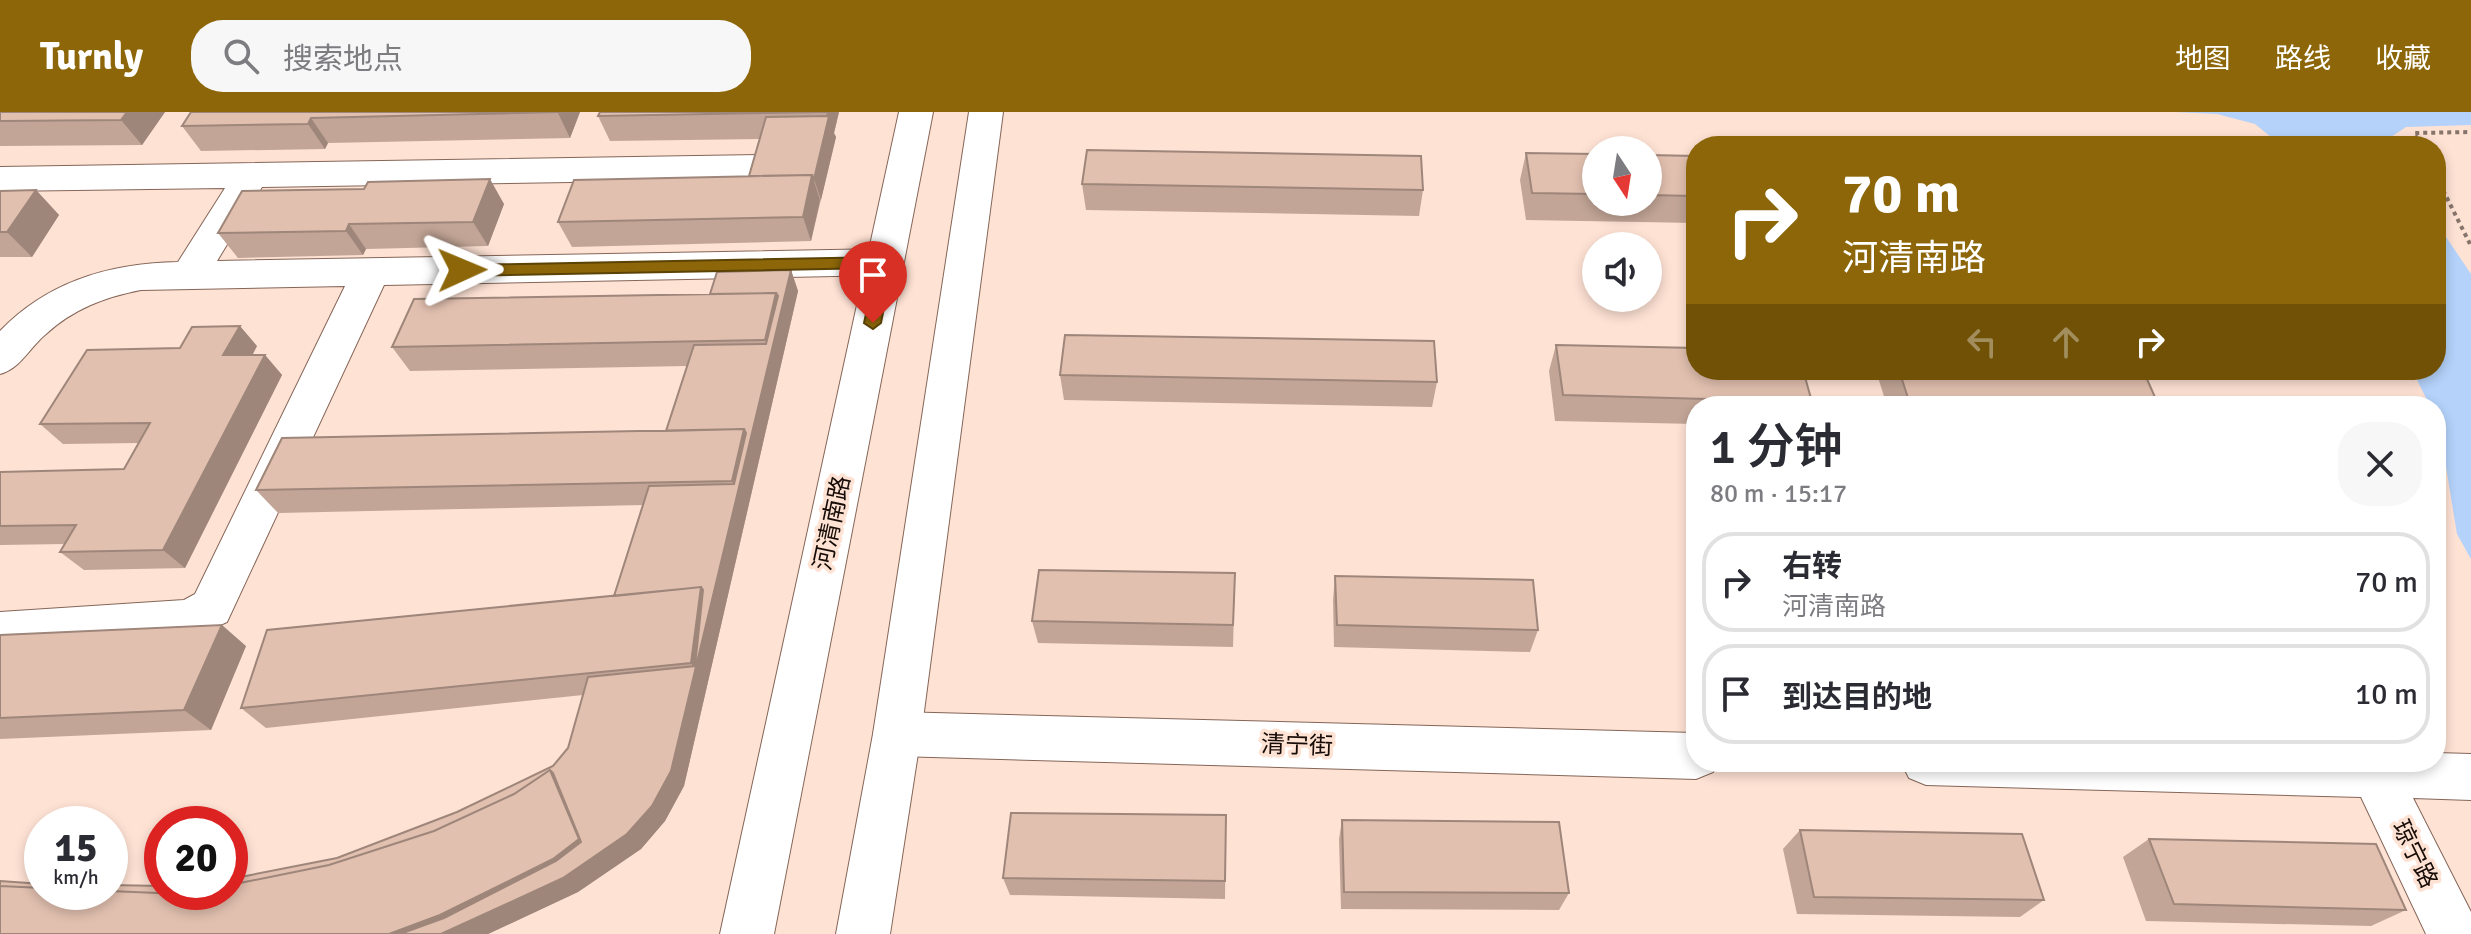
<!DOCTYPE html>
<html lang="zh">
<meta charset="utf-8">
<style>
:root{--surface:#fff;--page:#f7f7f7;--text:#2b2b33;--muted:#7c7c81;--line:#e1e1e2;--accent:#8c6608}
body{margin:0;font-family:Signika,"Noto Sans SC",sans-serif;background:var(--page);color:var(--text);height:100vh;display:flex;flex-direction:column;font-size:30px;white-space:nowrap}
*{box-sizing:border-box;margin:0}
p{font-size:26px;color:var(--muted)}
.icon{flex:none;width:44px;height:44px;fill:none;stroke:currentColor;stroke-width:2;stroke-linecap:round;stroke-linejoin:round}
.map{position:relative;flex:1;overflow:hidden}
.panel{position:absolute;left:1686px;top:284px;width:760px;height:376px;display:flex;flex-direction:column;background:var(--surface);border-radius:32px;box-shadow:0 4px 12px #0003}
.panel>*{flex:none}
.banner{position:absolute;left:1686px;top:24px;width:760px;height:244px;border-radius:32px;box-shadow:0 4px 12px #0003;background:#8c6608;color:#fff;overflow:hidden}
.needle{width:52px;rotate:168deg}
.controls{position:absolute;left:1582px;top:24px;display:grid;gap:16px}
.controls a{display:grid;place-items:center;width:80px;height:80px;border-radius:50%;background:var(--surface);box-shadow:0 4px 12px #0003;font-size:40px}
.speed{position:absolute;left:24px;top:694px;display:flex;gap:16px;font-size:40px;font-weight:700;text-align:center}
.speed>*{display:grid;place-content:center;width:104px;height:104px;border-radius:50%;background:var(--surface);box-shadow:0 4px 12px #0003;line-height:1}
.speed small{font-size:20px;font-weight:400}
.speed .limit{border:12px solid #d22;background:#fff;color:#111}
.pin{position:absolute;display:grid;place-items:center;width:68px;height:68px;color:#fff;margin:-82px -34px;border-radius:50% 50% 50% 0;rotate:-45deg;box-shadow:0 0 8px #0007}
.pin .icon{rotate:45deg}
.me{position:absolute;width:88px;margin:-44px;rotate:89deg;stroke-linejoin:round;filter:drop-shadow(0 0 6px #0008)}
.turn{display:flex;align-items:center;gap:28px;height:168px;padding:0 24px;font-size:36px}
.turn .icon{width:104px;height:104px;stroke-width:2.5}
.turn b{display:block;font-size:56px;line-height:68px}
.lanes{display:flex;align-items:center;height:76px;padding:0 24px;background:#0003;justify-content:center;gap:40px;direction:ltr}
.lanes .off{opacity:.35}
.round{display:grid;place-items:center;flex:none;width:84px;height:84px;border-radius:32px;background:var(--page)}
.head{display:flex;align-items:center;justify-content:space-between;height:136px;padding:0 24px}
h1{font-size:48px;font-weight:600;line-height:60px}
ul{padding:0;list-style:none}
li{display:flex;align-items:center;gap:24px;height:100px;margin:0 16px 12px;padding:0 8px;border:4px solid var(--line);border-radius:32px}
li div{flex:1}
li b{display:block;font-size:30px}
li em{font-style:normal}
header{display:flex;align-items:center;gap:48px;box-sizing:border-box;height:112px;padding:0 40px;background:var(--accent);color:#fff}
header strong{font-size:38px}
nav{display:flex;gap:44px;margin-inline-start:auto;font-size:28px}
.search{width:560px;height:72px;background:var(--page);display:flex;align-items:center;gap:20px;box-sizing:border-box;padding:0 28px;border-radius:32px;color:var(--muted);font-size:30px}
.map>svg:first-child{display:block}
</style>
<header>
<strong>Turnly</strong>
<div class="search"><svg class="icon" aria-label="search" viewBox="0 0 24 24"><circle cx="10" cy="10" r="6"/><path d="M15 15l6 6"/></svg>搜索地点</div>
<nav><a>地图</a><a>路线</a><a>收藏</a></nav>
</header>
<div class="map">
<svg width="2471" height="822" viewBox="0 0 2471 822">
<rect width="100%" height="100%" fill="#fee2d4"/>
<path fill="#b4d2fa" d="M2174,0H2471V13L2406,15L2388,27L2391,34H2282L2255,12L2217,2Z
M2436,110L2471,162V447L2457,422L2436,294H2430L2412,258H2436Z"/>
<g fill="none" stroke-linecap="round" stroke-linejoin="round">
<defs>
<path id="minor" d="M759,43L772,47L777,55L772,63L759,67L262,75L217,149L885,137L898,140L904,150L898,160L885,163L384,173L227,510L189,527L0,540V500L184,488L195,482L345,174L141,178C105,185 73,197 46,222C29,236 21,256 0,262V219C48,169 111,151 178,150L225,76L0,79V55Z
M897,600L1696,621V650H1718L1713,660L1696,667L897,644L880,638L873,622L880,606Z
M2436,641L2471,642V688L2413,686L2471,800V822H2426L2361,685L1926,673L1909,666L1901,650H2436Z"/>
<path id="major" d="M899,0H933L774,822H720Z
M969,0H1003L921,622L890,822H836L873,622Z"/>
</defs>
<use href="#minor" stroke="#856658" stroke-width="2"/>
<use href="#major" stroke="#856658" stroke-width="2"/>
<path stroke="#87746b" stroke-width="4" stroke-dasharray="4 4" stroke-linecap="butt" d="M2421,34L2414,21L2471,20
M2436,64L2471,134"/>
<use href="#minor" fill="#fff" fill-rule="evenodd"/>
<use href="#major" fill="#fff" fill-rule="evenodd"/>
</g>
<path fill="#c2a596" d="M0,0H165L142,33L0,34Z
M191,0H580L570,26L328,31L325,37L201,39L182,14Z
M600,0H839L834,21L836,25L811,129L572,135L558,110L749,64L760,27L610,29L598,4Z
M1526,41L1596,42V90H1648V43L1696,44V111L1526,108L1520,68Z
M1082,72L1423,78L1419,104L1086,98Z
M36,78L59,103L32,145H0V79Z
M504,92L488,134L366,137L363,143L238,146L218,121Z
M791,158L798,179L684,674L665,709L641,737L578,780L488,822H0L162,780L337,746L457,700L553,654L568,636L583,583L266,616L241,596L614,484L643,393L278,401L256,378L666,319L687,254L410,259L392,235L710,182Z
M1556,233L1812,290L1810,294H1696V312L1555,309L1549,259Z
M257,234L252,243H265L282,263L185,456L84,458L60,440L65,432L0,433V360L124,357L139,331L63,332L40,312L180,236Z
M1879,258H2143L2158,292L2157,294H1887L1877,262Z
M1060,263L1437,270L1432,295L1064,288Z
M1235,461L1233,535L1038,531L1032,509Z
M1335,464L1538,518L1530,540L1334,535L1333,488Z
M0,523L246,534L211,618L0,627Z
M1226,703L1225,787L1010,783L1003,766Z
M1342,708L1569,781L1559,798L1341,797L1339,727Z
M1800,718L2044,788L2020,805L1797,802L1783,737Z
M2149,727L2406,798L2371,814L2146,809L2123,745Z"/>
<path fill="#9e867a" d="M127,0H165L142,33L121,8Z
M558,0H580L570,26L558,1Z
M826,0H839L834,21L836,25L821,88L814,67L828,9Z
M311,6L328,31L325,37L308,12Z
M812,63L820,88L811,129L803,105Z
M490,67L504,92L488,134L473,110Z
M36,78L59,103L32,145L7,120Z
M349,112L366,137L363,143L346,119Z
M791,158L798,179L684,674L665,709L641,737L578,780L488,822H389L550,658L695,557L691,551L701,475L738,380L732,369L744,317L771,242L765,228L776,181Z
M240,214L257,234L242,263L223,243Z
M265,243L282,263L185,456L163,438Z
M222,513L246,534L211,618L184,598Z"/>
<path fill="#e2c0af" stroke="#9e867a" stroke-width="2" d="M0,0H127L121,8L0,9Z
M191,0H558L311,6L308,12L182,14Z
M600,0H826L598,4Z
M829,4L814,67L812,63L749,64L766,5Z
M1087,38L1421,44L1423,78L1082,72Z
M1526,41L1596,42V82L1532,81Z
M1648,43L1696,44V84L1648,83Z
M812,63L803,105L558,110L574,68Z
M490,67L473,110L349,112L346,119L218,121L242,79L364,77L368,70Z
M36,78L7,120H0V79Z
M791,158L671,659L652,694L627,722L563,766L441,822H400L444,806L556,749L581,730L553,661L550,658L514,682L434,719L329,753L230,773V767L337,746L457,700L553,654L568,636L588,565L695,554L703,478L701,475L614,484L649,374L734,372L746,321L744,317L666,319L694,233L766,232L778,184L776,181L710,182L717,160Z
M776,181L765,228L392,235L414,187Z
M240,214L223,243H265L163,438L60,440L76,413L0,414V360L124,357L150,311L40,312L87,238L180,236L192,215Z
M1065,223L1434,229L1437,270L1060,263Z
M1556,233L1696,236V258H1803L1812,290L1563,283Z
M1899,258H2143L2158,292L1908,286Z
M744,317L732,369L256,378L282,326Z
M1039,458L1235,461L1233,513L1032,509Z
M1335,464L1533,468L1538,518L1337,513Z
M701,475L691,551L241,596L267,518Z
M222,513L184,598L0,606V523Z
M550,658L579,727L553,747L440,803L389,822H0V774L42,776V780H110V779L181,782L192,780H230V773L329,753L434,719L514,682Z
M1011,701L1226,703L1225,769L1003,766Z
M1342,708L1559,710L1569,781L1344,780Z
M1800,718L2022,722L2044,788L1814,785Z
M2149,727L2376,732L2406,798L2174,792Z
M0,769L42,772V776L0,774Z
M110,773L162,774V780H192L181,782L110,779Z"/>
<path fill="#8c6608" stroke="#5b4205" stroke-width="2" d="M885,145L893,150L881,211L873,217L864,211L876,156L462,164L454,158L462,153Z"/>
<g text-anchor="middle" stroke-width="7" stroke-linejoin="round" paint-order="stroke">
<g font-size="24" fill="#160b06" stroke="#fee2d4">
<text transform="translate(832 411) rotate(-78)" y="8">河清南路</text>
<text transform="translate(1297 633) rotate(2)" y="8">清宁街</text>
<text transform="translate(2415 742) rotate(64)" y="8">琼宁路</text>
</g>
</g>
</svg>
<div class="controls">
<a><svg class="needle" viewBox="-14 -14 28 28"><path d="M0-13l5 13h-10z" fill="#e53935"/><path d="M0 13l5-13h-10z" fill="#7c7c81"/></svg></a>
<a><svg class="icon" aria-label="sound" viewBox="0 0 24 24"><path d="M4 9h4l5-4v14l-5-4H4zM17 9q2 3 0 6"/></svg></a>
</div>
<div class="speed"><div>15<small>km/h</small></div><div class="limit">20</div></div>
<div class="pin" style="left:873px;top:211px;background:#d93025"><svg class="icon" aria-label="arrive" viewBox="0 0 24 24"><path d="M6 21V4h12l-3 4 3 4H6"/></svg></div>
<svg class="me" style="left:462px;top:158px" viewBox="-20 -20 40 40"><path d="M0-17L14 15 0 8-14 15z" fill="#8c6608" stroke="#fff" stroke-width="4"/></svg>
<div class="banner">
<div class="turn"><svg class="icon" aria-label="right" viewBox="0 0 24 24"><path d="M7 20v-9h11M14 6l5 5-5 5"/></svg><div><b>70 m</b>河清南路</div></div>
<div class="lanes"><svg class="icon off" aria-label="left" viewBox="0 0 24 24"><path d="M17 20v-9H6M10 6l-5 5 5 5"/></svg><svg class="icon off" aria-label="ahead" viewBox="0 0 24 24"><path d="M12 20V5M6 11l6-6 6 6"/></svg><svg class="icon" aria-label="right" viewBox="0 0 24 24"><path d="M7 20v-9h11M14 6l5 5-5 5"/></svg></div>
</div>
<section class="panel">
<div class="head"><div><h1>1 分钟</h1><p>80 m · 15:17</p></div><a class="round"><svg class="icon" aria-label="close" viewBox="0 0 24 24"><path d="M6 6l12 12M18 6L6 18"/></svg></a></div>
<ul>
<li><svg class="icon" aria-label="right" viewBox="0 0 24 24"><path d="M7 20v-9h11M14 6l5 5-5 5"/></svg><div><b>右转</b><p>河清南路</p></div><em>70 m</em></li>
<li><svg class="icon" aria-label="arrive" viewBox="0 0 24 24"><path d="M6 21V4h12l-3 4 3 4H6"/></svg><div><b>到达目的地</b></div><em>10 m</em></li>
</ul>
</section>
</div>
